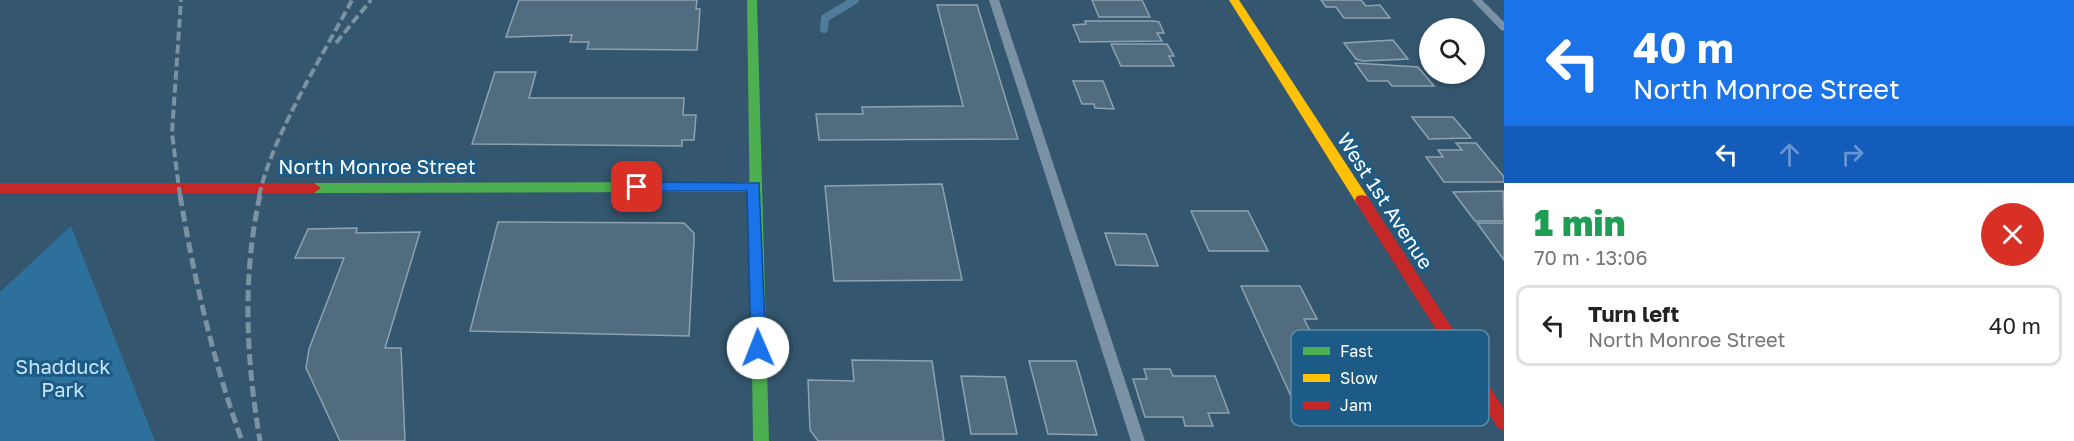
<!DOCTYPE html>
<meta charset="utf-8">
<style>
:root{--surface:#fff;--page:#f2f2f2;--text:#222;--muted:#767676;--line:#e0e0e0}
body{margin:0;font-family:"Golos Text",sans-serif;background:var(--page);color:var(--text);height:100vh;display:flex;flex-direction:column;font-size:22px;white-space:nowrap}
*{box-sizing:border-box;margin:0}
p{font-size:20px;color:var(--muted)}
.icon{flex:none;width:33px;height:33px;fill:none;stroke:currentColor;stroke-width:2;stroke-linecap:round;stroke-linejoin:round}
.map{position:relative;flex:1;overflow:hidden}
.drawer{display:flex;flex-direction:column;background:var(--surface);width:570px}
.drawer>*{flex:none}
.top-card{background:#1a73e8;color:#fff;overflow:hidden}
.fabs{position:absolute;left:1419px;top:18px;display:grid;gap:12px}
.fabs a{display:grid;place-items:center;width:66px;height:66px;border-radius:50%;background:var(--surface);box-shadow:0 2px 4px #0004;font-size:30px}
.pin{position:absolute;display:grid;place-items:center;width:51px;height:51px;color:#fff;margin:-26px;border-radius:12px;box-shadow:0 3px 9px #0006}
.me{position:absolute;width:66px;margin:-33px;rotate:359deg;stroke-linejoin:round;filter:drop-shadow(0 0 4px #0008)}
.turn{display:flex;align-items:center;gap:21px;height:126px;padding:0 30px;font-size:27px}
.turn .icon{width:78px;height:78px;stroke-width:2.5}
.turn b{display:block;font-size:42px;line-height:51px}
.lanes{display:flex;align-items:center;height:57px;padding:0 30px;background:#0003;justify-content:center;gap:30px;direction:ltr}
.lanes .off{opacity:.35}
.round{display:grid;place-items:center;flex:none;width:63px;height:63px;border-radius:32px;background:var(--page)}
.summary{display:flex;align-items:center;justify-content:space-between;height:102px;padding:0 30px}
h1{font-size:36px;font-weight:800;line-height:45px;color:#1e9e55}
ul{padding:0;list-style:none}
li{display:flex;align-items:center;gap:18px;height:81px;margin:0 12px 9px;padding:0 18px;border:3px solid var(--line);border-radius:12px}
li div{flex:1}
li b{display:block;font-size:22px}
li em{font-style:normal}
main{display:flex;flex:1;min-height:0}
.map>svg:first-child{display:block}
</style>
<main>
<div class="map">
<svg width="1504" height="441" viewBox="0 0 1504 441">
<rect width="100%" height="100%" fill="#34566e"/>
<path fill="#2c709b" d="M71,226L155,441H0V292Z"/>
<g fill="none" stroke-linecap="round" stroke-linejoin="round">
<path stroke="#4f7c9a" stroke-width="8" d="M824,29L825,18L855,0"/>
</g>
<path fill="#506c7e" stroke="#8ea3b1" stroke-width="1.5" d="M519,0H697L696,9H700L697,50L587,49L589,42H570L572,35L506,37Z
M1092,0H1142L1150,17H1099Z
M1321,0H1361L1366,6L1380,5L1390,18H1344L1336,7H1326Z
M937,5H977L1018,139L819,140L816,114H863L862,107L963,106Z
M1085,21H1154L1159,22L1164,33H1157L1162,41L1080,42L1073,25L1086,24Z
M1393,40L1408,59L1363,61L1356,59L1344,43Z
M1111,44H1167L1174,56H1169L1174,66H1121Z
M1355,63L1418,67L1434,86H1392L1388,81H1368Z
M495,72H536L529,98H684L683,115H696L694,140H682V146L472,144Z
M1073,81H1103L1114,109L1095,108L1094,104H1082Z
M1412,117H1453L1471,138L1429,139Z
M1456,143H1476L1504,177V182H1444L1426,157H1443L1438,150H1462Z
M942,184L962,280L834,281L825,186Z
M1503,191L1504,221H1475L1453,192Z
M1191,211H1248L1268,251H1209Z
M498,222L684,223L694,233V241L689,336L470,331Z
M1477,223H1504V260Z
M357,228L356,233L420,232L385,348H401L405,441H340L306,368L309,349L344,258H295L308,229Z
M1105,233L1146,234L1158,266L1116,265Z
M1241,286H1300L1317,319H1304L1352,414H1299Z
M852,360L932,361L944,441H818L810,430L808,380L854,381Z
M1029,361H1076L1097,435L1048,434Z
M1144,369H1170L1173,376H1215L1229,413H1208L1213,426H1185L1183,417H1145L1133,379H1147Z
M961,376L1005,377L1017,434H971Z"/>
<g fill="none" stroke-linecap="round" stroke-linejoin="round">
<path fill="#7a92a3" fill-rule="evenodd" d="M989,0H999L1145,441H1131Z
M1472,0H1482L1504,22V31L1501,30Z"/>
<path fill="#4caf50" fill-rule="evenodd" d="M747,0H757L769,441H753Z
M678,182L685,187L678,192L314,193L307,188L314,183Z"/>
<path fill="#ffc107" fill-rule="evenodd" d="M1229,0H1239L1367,196L1369,200L1367,204H1357Z
M678,182H754L761,187L754,192H678L671,187Z"/>
<path fill="#c62828" fill-rule="evenodd" d="M0,183H314L321,188L314,193H0Z
M1362,195L1367,196L1504,409V431L1498,428L1357,204L1355,200L1357,196Z"/>
<path stroke="#7b92a3" stroke-width="4" stroke-dasharray="9 4" stroke-linecap="butt" d="M336,43L371,0
M180,196L172,133L181,0
M259,196C273,134 322,57 352,0"/>
<path stroke="#7b92a3" stroke-width="5" stroke-dasharray="11 5" stroke-linecap="butt" d="M180,195C194,278 213,361 242,441
M260,195C242,277 246,358 260,441"/>
</g>
<path fill="#1a73e8" stroke="#114b97" stroke-width="1.5" d="M637,182L759,183L766,348L764,353H753L751,348L747,191H637L630,187Z"/>
<g text-anchor="middle" stroke-width="6" stroke-linejoin="round" paint-order="stroke">
<g font-size="20" fill="#fff" stroke="#1b5b86">
<text x="377" y="174">North Monroe Street</text>
<text transform="translate(1385 201) rotate(57)" y="7">West 1st Avenue</text>
</g>
<g font-size="20" fill="#c7e6f8" stroke="#1b5b86">
<text x="63" y="374">Shadduck<tspan x="63" dy="23">Park</tspan></text>
</g>
</g>
<rect x="1291" y="330" width="198" height="96" rx="9" fill="#1b5b86" stroke="#5f8caa" stroke-width="1.5"/>
<rect x="1303" y="347" width="27" height="8" fill="#4caf50"/>
<rect x="1303" y="374" width="27" height="8" fill="#ffc107"/>
<rect x="1303" y="401" width="27" height="8" fill="#c62828"/>
<g font-size="16" fill="#fff">
<text x="1340" y="357">Fast</text>
<text x="1340" y="384">Slow</text>
<text x="1340" y="411">Jam</text>
</g>
</svg>
<div class="fabs">
<a><svg class="icon" aria-label="search" viewBox="0 0 24 24"><circle cx="10" cy="10" r="6"/><path d="M15 15l6 6"/></svg></a>
</div>
<div class="pin" style="left:637px;top:187px;background:#d93025"><svg class="icon" aria-label="arrive" viewBox="0 0 24 24"><path d="M6 21V4h12l-3 4 3 4H6"/></svg></div>
<svg class="me" style="left:758px;top:348px" viewBox="-20 -20 40 40"><circle r="19" fill="#fff"/><path d="M0-13L10 11 0 6-10 11z" fill="#1a73e8"/></svg>
</div>
<section class="drawer">
<div class="top-card">
<div class="turn"><svg class="icon" aria-label="left" viewBox="0 0 24 24"><path d="M17 20v-9H6M10 6l-5 5 5 5"/></svg><div><b>40 m</b>North Monroe Street</div></div>
<div class="lanes"><svg class="icon" aria-label="left" viewBox="0 0 24 24"><path d="M17 20v-9H6M10 6l-5 5 5 5"/></svg><svg class="icon off" aria-label="ahead" viewBox="0 0 24 24"><path d="M12 20V5M6 11l6-6 6 6"/></svg><svg class="icon off" aria-label="right" viewBox="0 0 24 24"><path d="M7 20v-9h11M14 6l5 5-5 5"/></svg></div>
</div>
<div class="summary"><div><h1>1 min</h1><p>70 m · 13:06</p></div><a class="round" style="background:#d93025;color:#fff"><svg class="icon" aria-label="close" viewBox="0 0 24 24"><path d="M6 6l12 12M18 6L6 18"/></svg></a></div>
<ul>
<li><svg class="icon" aria-label="left" viewBox="0 0 24 24"><path d="M17 20v-9H6M10 6l-5 5 5 5"/></svg><div><b>Turn left</b><p>North Monroe Street</p></div><em>40 m</em></li>
</ul>
</section>
</main>
